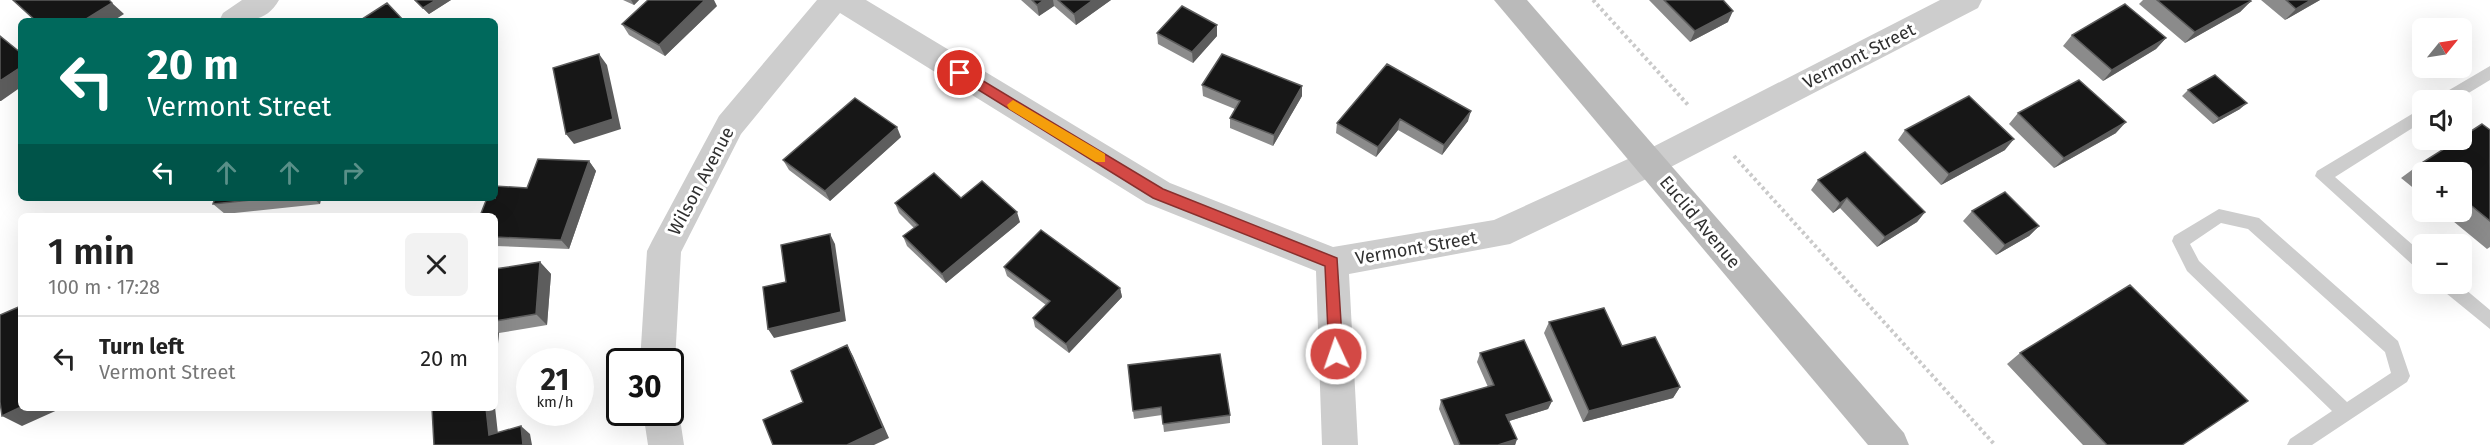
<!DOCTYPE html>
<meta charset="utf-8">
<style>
:root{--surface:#fff;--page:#f2f2f2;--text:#222;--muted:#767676;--line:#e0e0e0}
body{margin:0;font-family:"Fira Sans",sans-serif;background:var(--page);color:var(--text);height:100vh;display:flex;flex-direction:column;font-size:22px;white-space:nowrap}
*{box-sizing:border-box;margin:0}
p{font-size:20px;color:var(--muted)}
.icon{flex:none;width:33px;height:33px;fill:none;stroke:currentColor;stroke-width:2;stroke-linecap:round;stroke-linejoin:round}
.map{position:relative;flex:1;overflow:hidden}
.drawer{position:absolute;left:18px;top:213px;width:480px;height:198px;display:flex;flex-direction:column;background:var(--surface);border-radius:9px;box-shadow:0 6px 24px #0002}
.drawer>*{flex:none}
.banner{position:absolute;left:18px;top:18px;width:480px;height:183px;border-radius:9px;box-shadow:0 6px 24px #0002;background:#00695c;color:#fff;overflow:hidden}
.needle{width:39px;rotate:60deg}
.fabs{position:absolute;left:2412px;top:18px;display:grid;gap:12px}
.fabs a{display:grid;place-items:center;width:60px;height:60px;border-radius:9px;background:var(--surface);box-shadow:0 6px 24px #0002;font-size:30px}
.speed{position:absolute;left:516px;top:348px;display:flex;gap:12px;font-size:30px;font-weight:700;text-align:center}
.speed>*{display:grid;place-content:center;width:78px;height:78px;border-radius:50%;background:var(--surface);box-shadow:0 6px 24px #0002;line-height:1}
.speed small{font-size:15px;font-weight:400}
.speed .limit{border:3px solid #111;border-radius:9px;background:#fff;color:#111}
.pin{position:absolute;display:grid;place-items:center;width:51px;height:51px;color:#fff;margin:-26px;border:3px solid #fff;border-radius:50%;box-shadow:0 2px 6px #0007}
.me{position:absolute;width:66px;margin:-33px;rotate:357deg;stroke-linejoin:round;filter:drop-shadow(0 0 4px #0008)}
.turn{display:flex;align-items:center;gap:21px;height:126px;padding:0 30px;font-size:27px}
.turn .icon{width:78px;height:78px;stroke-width:2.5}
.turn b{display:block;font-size:42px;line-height:51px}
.lanes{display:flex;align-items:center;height:57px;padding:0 30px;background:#0003;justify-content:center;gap:30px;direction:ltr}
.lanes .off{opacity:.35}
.round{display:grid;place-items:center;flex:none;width:63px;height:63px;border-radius:9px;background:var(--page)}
.headline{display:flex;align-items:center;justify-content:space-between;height:102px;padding:0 30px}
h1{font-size:36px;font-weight:600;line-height:45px}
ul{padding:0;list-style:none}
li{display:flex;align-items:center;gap:18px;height:84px;padding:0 30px;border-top:2px solid var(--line)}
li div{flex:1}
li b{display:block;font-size:22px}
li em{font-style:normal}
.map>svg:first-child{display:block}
</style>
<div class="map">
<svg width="2490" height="445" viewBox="0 0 2490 445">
<rect width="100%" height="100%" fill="#fff"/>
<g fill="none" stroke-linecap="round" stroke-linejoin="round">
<path stroke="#cacaca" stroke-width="4" stroke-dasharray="3 3" stroke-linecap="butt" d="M1593,0L1689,106
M1734,156L1995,445"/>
<path fill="#cdcdcd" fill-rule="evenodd" d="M2490,66V80L2457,100H2437L2439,96Z
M2422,108V122L2335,177L2422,253V270L2416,268L2315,176L2317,171Z
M2219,209L2259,218L2398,341L2410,376L2407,382L2312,445H2287L2290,439L2332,411L2187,271L2172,241L2174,236ZM2221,223L2248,229L2385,352L2391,373L2347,402L2199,261L2190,244Z
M2439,284H2459L2490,310V329L2441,289Z"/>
<path fill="#cdcdcd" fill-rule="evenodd" d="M242,0H279C266,24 243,21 219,21L223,13Z
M817,0H866L1170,183L1333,247L1494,220L1639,154L1940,0H1982L1978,8L1661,172L1510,244L1349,274L1358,445H1322L1316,271L1146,203L840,13L741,134L681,252L675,362L670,371V362H640L647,251L652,241L719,116Z
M670,399L679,412L684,445H648L643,412H670Z"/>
<path fill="#bababa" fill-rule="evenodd" d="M1494,0H1527L1904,433L1909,445H1868Z"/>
</g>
<path fill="#8b8b8b" d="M414,0H451L429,14Z
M623,0H639L634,5Z
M1021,0H1111L1076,25L1054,6L1039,16Z
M1649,0H1723L1728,22L1690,42Z
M2143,0H2250L2251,1L2240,12L2185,43L2139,4Z
M2261,0H2320L2285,20Z
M717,6L665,56L629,35L622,24Z
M1157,33L1217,36L1193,63L1158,44Z
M2072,35L2166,38L2156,49L2103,81L2063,46Z
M1387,64L1468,121L1442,155L1398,130L1376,157L1336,133L1337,123Z
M1202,85L1302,96L1273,146L1230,128V118L1235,109L1203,96Z
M2188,90L2240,109L2213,124L2182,96Z
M2018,113L2116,133L2054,168L2009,124Z
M1905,130L2005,150L1941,185L1898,140Z
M2490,130V247L2487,249L2442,212H2462V172H2422V195L2401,178L2420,164Z
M901,137L830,201L789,170L783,160Z
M589,161L596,171L569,249L495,246V216L527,188Z
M1818,180L1925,212L1917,222L1877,247L1840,208L1833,213L1811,190Z
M215,198H321L320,204L225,214L213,204Z
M961,198L1020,222L946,283L907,246L903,236L914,228L899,213L895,203Z
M1972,211L2039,226L2029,236L1996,255L1963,221Z
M540,262L551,274L547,325L499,333L495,365V269Z
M1004,267L1120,288L1122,297L1069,353L1035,327L1033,318L1046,305L1007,276Z
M1549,322L1622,346L1680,387L1673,398L1583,422L1544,333Z
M1480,353L1552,401L1548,409L1509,421L1517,439L1515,445H1454L1439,409L1441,400L1488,387L1477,362Z
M2020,353L2182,445H2083L2007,364Z
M1220,354L1230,415V423L1164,432L1162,415L1134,419L1133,411Z"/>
<path fill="#5d5d5d" d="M436,0H451L429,14L423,8Z
M631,0H639L634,5Z
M705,0H714L717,6L665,56L659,45Z
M1044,0H1053L1054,6L1039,16L1037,5Z
M1093,0H1111L1076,25L1074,14Z
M2311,0H2320L2285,20L2296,9Z
M2251,1L2240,12L2185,43L2195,32Z
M112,3L124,14L113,21H83Z
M1733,11L1728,22L1690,42L1695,31Z
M1217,25V36L1193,63L1192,52Z
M2166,38L2156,49L2103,81L2112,70Z
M599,54L607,65L621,129L574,144L566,134Z
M21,67V87L1,101H0V81Z
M1302,86V96L1273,146L1274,135Z
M2247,103L2240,109L2213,124L2219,118Z
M1471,111L1468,121L1442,155L1444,145Z
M1400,119L1398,130L1376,157L1378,147Z
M2126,122L2116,133L2054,168L2064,158Z
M897,127L901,137L830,201L825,191Z
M2014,139L2005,150L1941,185L1949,174Z
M589,161L596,171L569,249L561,240Z
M313,198H321L320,204Z
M1847,198L1840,208L1833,213L1840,203Z
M1017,212L1020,222L946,283L942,274Z
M1925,212L1917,222L1877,247L1885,237Z
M2039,226L2029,236L1996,255L2005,245Z
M830,234L835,244L846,321L774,338L768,329Z
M540,262L551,274L547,325L536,314Z
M1120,288L1122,297L1069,353L1066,344Z
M495,329L499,333L496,365H495Z
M847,345L853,356L889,438L874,445H847Z
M1680,387L1673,398L1583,422L1589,411Z
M1552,401L1548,409L1503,423L1506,415Z
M21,407V408H62L22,426L2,416Z
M495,407L499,443L489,435L486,408Z
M521,426L530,434L532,445H523Z
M1517,439L1515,445H1498Z"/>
<path fill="#171717" stroke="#5d5d5d" stroke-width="1.5" d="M13,0H109L112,3L83,21H36Z
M415,0H436L423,8Z
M648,0H705L659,45L622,24Z
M1032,0H1044L1037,5Z
M1058,0H1093L1074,14Z
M1664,0H1723L1733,11L1695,31Z
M2157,0H2250L2251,1L2195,32Z
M2286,0H2311L2296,9Z
M387,3L404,21H359Z
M2125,4L2166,38L2112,70L2072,35Z
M1182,6L1217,25L1192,52L1157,33Z
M0,36L21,53V67L0,81Z
M599,54L613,119L566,134L553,68Z
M1222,54L1302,86L1274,135L1230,118L1240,101L1202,85Z
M1387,64L1471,111L1444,145L1400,119L1378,147L1337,123Z
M2215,75L2247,103L2219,118L2188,90Z
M2079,80L2126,122L2064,158L2018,113Z
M1969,96L2014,139L1949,174L1905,130Z
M855,98L897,127L825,191L783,160Z
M2482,124L2490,130V221L2462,198V172H2431L2420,164L2458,140H2462V137Z
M1865,152L1925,212L1885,237L1847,198L1840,203L1818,180Z
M538,159L589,161L561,240L495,237V216H480L487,198H495V186L527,188Z
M934,173L961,198L982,181L1017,212L942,274L903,236L918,225L895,203Z
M2005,192L2039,226L2005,245L1972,211Z
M215,198H271L213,204Z
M1041,230L1120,288L1066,344L1033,318L1050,301L1004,267Z
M830,234L841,312L768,329L763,287L786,282L781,245Z
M540,262L536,314L495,321V269Z
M2130,285L2248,401L2182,445H2107L2020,353Z
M21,306V407L2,416L0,402V315Z
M1604,308L1622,346L1655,337L1680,387L1589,411L1549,322Z
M1524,340L1552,401L1506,415L1517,439L1498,445H1460L1441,400L1494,385L1480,353Z
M847,345L883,428L847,445H773L763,420L803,402L791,371Z
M1220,354L1230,415L1163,424L1161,407L1133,411L1128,365Z
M432,408H486L489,435L521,426L523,445H434Z"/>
<path fill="#d34945" stroke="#892f2d" stroke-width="1.5" d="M960,67L1163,189L1337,258L1343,354L1341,358L1336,360L1329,354L1325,266L1153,198L956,76V69Z"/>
<path fill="#f59e0b" d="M1013,100L1105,154V162H1096L1009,109L1007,105Z"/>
<g text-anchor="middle" stroke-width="6" stroke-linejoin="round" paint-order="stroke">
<g font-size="18" fill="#303030" stroke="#fff">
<text transform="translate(1859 56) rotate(-27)" y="6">Vermont Street</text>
<text transform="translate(701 181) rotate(-62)" y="6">Wilson Avenue</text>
<text transform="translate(1700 222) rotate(50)" y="6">Euclid Avenue</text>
<text transform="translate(1416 248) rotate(-10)" y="6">Vermont Street</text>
</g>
</g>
</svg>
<div class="fabs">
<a><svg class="needle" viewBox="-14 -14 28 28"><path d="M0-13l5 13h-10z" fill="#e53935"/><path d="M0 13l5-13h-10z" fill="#767676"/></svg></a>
<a><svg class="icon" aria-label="sound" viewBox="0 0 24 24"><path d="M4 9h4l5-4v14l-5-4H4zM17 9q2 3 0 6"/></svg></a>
<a>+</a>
<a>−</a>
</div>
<div class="speed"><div>21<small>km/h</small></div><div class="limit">30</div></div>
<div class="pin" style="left:960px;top:73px;background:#d93025"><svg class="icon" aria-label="arrive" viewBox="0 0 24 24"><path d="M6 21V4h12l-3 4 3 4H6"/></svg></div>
<svg class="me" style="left:1336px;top:354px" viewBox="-20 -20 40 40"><circle r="17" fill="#d34945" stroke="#fff" stroke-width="3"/><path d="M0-11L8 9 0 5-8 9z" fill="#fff"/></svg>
<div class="banner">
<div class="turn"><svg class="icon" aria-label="left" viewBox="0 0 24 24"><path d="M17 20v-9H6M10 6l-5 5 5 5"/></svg><div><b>20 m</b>Vermont Street</div></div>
<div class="lanes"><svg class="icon" aria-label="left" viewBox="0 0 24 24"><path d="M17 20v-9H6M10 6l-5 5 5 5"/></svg><svg class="icon off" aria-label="ahead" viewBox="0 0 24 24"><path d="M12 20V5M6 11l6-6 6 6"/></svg><svg class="icon off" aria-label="ahead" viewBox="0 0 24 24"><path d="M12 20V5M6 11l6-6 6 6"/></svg><svg class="icon off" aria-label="right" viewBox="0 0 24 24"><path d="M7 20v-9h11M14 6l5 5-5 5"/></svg></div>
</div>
<section class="drawer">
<div class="headline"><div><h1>1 min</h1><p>100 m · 17:28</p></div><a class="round"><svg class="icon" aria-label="close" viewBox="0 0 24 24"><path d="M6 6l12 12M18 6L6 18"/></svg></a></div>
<ul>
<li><svg class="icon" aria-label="left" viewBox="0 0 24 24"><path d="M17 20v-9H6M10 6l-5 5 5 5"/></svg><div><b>Turn left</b><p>Vermont Street</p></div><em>20 m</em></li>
</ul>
</section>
</div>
